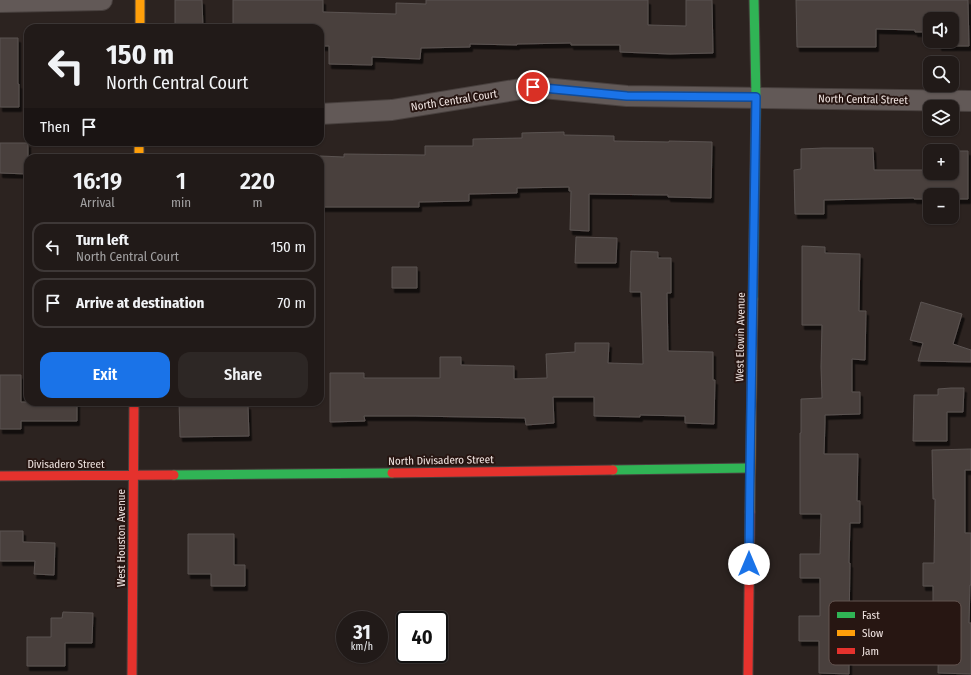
<!DOCTYPE html>
<meta charset="utf-8">
<style>
:root{--surface:#211a18;--page:#2d2725;--text:#f1f3f6;--muted:#a2a1a2;--line:#3e3837;--accent:#1a73e8}
body{margin:0;font-family:"Fira Sans Condensed",sans-serif;background:var(--page);color:var(--text);height:100vh;display:flex;flex-direction:column;font-size:15px;white-space:nowrap}
*{box-sizing:border-box;margin:0}
p{font-size:13px;color:var(--muted)}
.icon{flex:none;width:22px;height:22px;fill:none;stroke:currentColor;stroke-width:2;stroke-linecap:round;stroke-linejoin:round}
.map{position:relative;flex:1;overflow:hidden}
.sheet{position:absolute;left:24px;top:154px;width:300px;height:252px;display:flex;flex-direction:column;background:var(--surface);border-radius:12px;box-shadow:0 1px 3px #0004,0 0 0 1px var(--line)}
.sheet>*{flex:none}
.top-card{position:absolute;left:24px;top:24px;width:300px;height:122px;border-radius:12px;box-shadow:0 1px 3px #0004,0 0 0 1px var(--line);background:#211a18;color:var(--text);overflow:hidden}
.tools{position:absolute;left:923px;top:12px;display:grid;gap:8px}
.tools a{display:grid;place-items:center;width:36px;height:36px;border-radius:8px;background:var(--surface);box-shadow:0 1px 3px #0004,0 0 0 1px var(--line);font-size:20px}
.speed{position:absolute;left:336px;top:611px;display:flex;gap:8px;font-size:20px;font-weight:700;text-align:center}
.speed>*{display:grid;place-content:center;width:52px;height:52px;border-radius:50%;background:var(--surface);box-shadow:0 1px 3px #0004,0 0 0 1px var(--line);line-height:1}
.speed small{font-size:10px;font-weight:400}
.speed .limit{border:2px solid #111;border-radius:6px;background:#fff;color:#111}
.pin{position:absolute;display:grid;place-items:center;width:34px;height:34px;color:#fff;margin:-17px;border:2px solid #fff;border-radius:50%;box-shadow:0 1px 4px #0007}
.me{position:absolute;width:44px;margin:-22px;rotate:0deg;stroke-linejoin:round;filter:drop-shadow(0 0 3px #0008)}
.turn{display:flex;align-items:center;gap:14px;height:84px;padding:0 16px;font-size:18px}
.turn .icon{width:52px;height:52px;stroke-width:2.5}
.turn b{display:block;font-size:28px;line-height:34px}
.then{display:flex;align-items:center;height:38px;padding:0 16px;background:#0003;gap:8px;font-size:15px}
.eta{display:flex;justify-content:space-evenly;align-items:center;height:68px;text-align:center}
.eta b{font-size:24px;font-weight:600;line-height:28px}
.action{display:flex;gap:8px;margin-top:auto;padding:8px 16px}
.action a{flex:1;height:46px;border-radius:12px;background:var(--accent);color:#fff;font-size:16px;font-weight:600;line-height:46px;text-align:center}
.action a+a{background:var(--page);color:var(--text)}
ul{padding:0;list-style:none}
li{display:flex;align-items:center;gap:12px;height:50px;margin:0 8px 6px;padding:0 8px;border:2px solid var(--line);border-radius:12px}
li div{flex:1}
li b{display:block;font-size:15px}
li em{font-style:normal}
.map>svg:first-child{display:block}
</style>
<div class="map">
<svg width="971" height="675" viewBox="0 0 971 675">
<defs>
<filter id="shadow"><feDropShadow dx="2.5" dy="4.5" stdDeviation="0" flood-color="#0009"/></filter>
</defs>
<rect width="100%" height="100%" fill="#2c2320"/>
<path fill="#49413e" stroke="#5b5351" filter="url(#shadow)" d="M175,0H202L203,28H175Z
M233,0H323V12L396,14V3L426,4V0H648V25L686,26V0H712L713,53L670,54L620,52V45H571V43L517,44V45L470,44V47L421,48L420,59L372,57V65L329,64V46H320V28H233Z
M796,0H968L969,46H939V41H952V19H930V32H915V30L876,29V47H797Z
M0,38H18V84H19V107H0Z
M564,132V135L614,136V141L669,142V141L712,142L711,198L668,197V195L589,194V231L570,230L571,191H569V187L517,188V193L469,194V201L419,202V207H320V156L344,157V154L425,155V146H473V139L522,138V133Z
M0,143H28V174L0,173Z
M823,148H873L874,170H930V173H952V151H946H968V199H952V195H930V199H914V198L824,200V214H795L794,170L801,169V149Z
M576,237L617,238L616,263H575Z
M802,246L825,247V253L860,254L859,311H866L865,360L852,359V392H860V414L825,415V422L824,454H858L857,501H860V523H850L849,563H850L849,626H860L859,652H849V674L819,673V641H799V616H820V578H800V554H820L821,514H800V433H801V399L822,398L821,367L822,325H802Z
M631,251L658,252V258H671V293H667L668,351L713,352V380H715L714,424L685,423V416L640,415V417L594,416V397H553L554,423L526,425L525,418L414,416H364L365,421L330,422V373H364V378H440V357H461V365L514,366V379L547,378L546,354L575,352V343H609L608,363L643,364L641,292H630Z
M392,267H417V288H392Z
M921,302L962,314L953,344L971,350V362L918,361L923,343L910,340Z
M0,375H21V402H77V421H21V429H0Z
M951,388H964L963,412H947V441H913L914,395H938V389Z
M179,402H237L238,405H248L249,436L180,437Z
M971,449V470H965V533H971V585H970L969,623H971V674L938,673L939,615H933V586H923V563H934L935,499H933L932,450Z
M0,531H23V542L55,543L54,575L34,574L35,561H0Z
M188,534H234V565H245V586H211V574H188Z
M63,612L93,613L92,643H65V666H27V637H51V618H62Z"/>
<g fill="none" stroke-linecap="round" stroke-linejoin="round">
<defs>
<path id="street" d="M0,2L102,0
M320,114L392,110L533,87L627,96L971,101"/>
<path id="fast" d="M753,299L756,97L754,0
M613,470L750,468
M174,475L392,473"/>
<path id="slow" d="M140,0V28
M139,142V158
M750,512L753,299"/>
<path id="jam" d="M392,473L613,470
M0,476L174,475
M132,675L134,402
M748,675L750,512"/>
</defs>
<use href="#street" stroke="#48403e" stroke-width="22"/>
<use href="#fast" stroke="#48403e" stroke-width="11"/>
<use href="#slow" stroke="#48403e" stroke-width="11"/>
<use href="#jam" stroke="#48403e" stroke-width="11"/>
<use href="#street" stroke="#625957" stroke-width="20"/>
<use href="#fast" stroke="#30b455" stroke-width="9"/>
<use href="#slow" stroke="#ff9f0a" stroke-width="9"/>
<use href="#jam" stroke="#e5322d" stroke-width="9"/>
</g>
<g fill="none" stroke-linecap="round" stroke-linejoin="round">
<defs>
<path id="route" d="M533,87L627,96L756,97L750,468L749,564"/>
</defs>
<use href="#route" stroke="#114b97" stroke-width="10"/>
<use href="#route" stroke="#1a73e8" stroke-width="7"/>
</g>
<g text-anchor="middle" stroke-width="4" stroke-linejoin="round" paint-order="stroke">
<g font-size="11" fill="#f0e4e1" stroke="#271612">
<text transform="translate(863 99) rotate(1)" y="4">North Central Street</text>
<text transform="translate(454 100) rotate(-9)" y="4">North Central Court</text>
<text transform="translate(740 337) rotate(-89)" y="4">West Elowin Avenue</text>
<text transform="translate(441 460) rotate(-1)" y="4">North Divisadero Street</text>
<text x="66" y="468">Divisadero Street</text>
<text transform="translate(121 538) rotate(-90)" y="4">West Houston Avenue</text>
</g>
</g>
<rect x="829" y="601" width="132" height="64" rx="6" fill="#271612" stroke="#635450" stroke-width="1"/>
<rect x="837" y="612" width="18" height="6" fill="#30b455"/>
<rect x="837" y="630" width="18" height="6" fill="#ff9f0a"/>
<rect x="837" y="648" width="18" height="6" fill="#e5322d"/>
<g font-size="11" fill="#f0e4e1">
<text x="862" y="619">Fast</text>
<text x="862" y="637">Slow</text>
<text x="862" y="655">Jam</text>
</g>
</svg>
<div class="tools">
<a><svg class="icon" aria-label="sound" viewBox="0 0 24 24"><path d="M4 9h4l5-4v14l-5-4H4zM17 9q2 3 0 6"/></svg></a>
<a><svg class="icon" aria-label="search" viewBox="0 0 24 24"><circle cx="10" cy="10" r="6"/><path d="M15 15l6 6"/></svg></a>
<a><svg class="icon" aria-label="layers" viewBox="0 0 24 24"><path d="M12 4l9 5-9 5-9-5zM3 14l9 5 9-5"/></svg></a>
<a>+</a>
<a>−</a>
</div>
<div class="speed"><div>31<small>km/h</small></div><div class="limit">40</div></div>
<div class="pin" style="left:533px;top:87px;background:#d93025"><svg class="icon" aria-label="arrive" viewBox="0 0 24 24"><path d="M6 21V4h12l-3 4 3 4H6"/></svg></div>
<svg class="me" style="left:749px;top:564px" viewBox="-20 -20 40 40"><circle r="19" fill="#fff"/><path d="M0-13L10 11 0 6-10 11z" fill="#1a73e8"/></svg>
<div class="top-card">
<div class="turn"><svg class="icon" aria-label="left" viewBox="0 0 24 24"><path d="M17 20v-9H6M10 6l-5 5 5 5"/></svg><div><b>150 m</b>North Central Court</div></div>
<div class="then">Then<svg class="icon" aria-label="arrive" viewBox="0 0 24 24"><path d="M6 21V4h12l-3 4 3 4H6"/></svg></div>
</div>
<section class="sheet">
<div class="eta">
<div><b>16:19</b><p>Arrival</p></div>
<div><b>1</b><p>min</p></div>
<div><b>220</b><p>m</p></div>
</div>
<ul>
<li><svg class="icon" aria-label="left" viewBox="0 0 24 24"><path d="M17 20v-9H6M10 6l-5 5 5 5"/></svg><div><b>Turn left</b><p>North Central Court</p></div><em>150 m</em></li>
<li><svg class="icon" aria-label="arrive" viewBox="0 0 24 24"><path d="M6 21V4h12l-3 4 3 4H6"/></svg><div><b>Arrive at destination</b></div><em>70 m</em></li>
</ul>
<div class="action"><a>Exit</a><a>Share</a></div>
</section>
</div>
